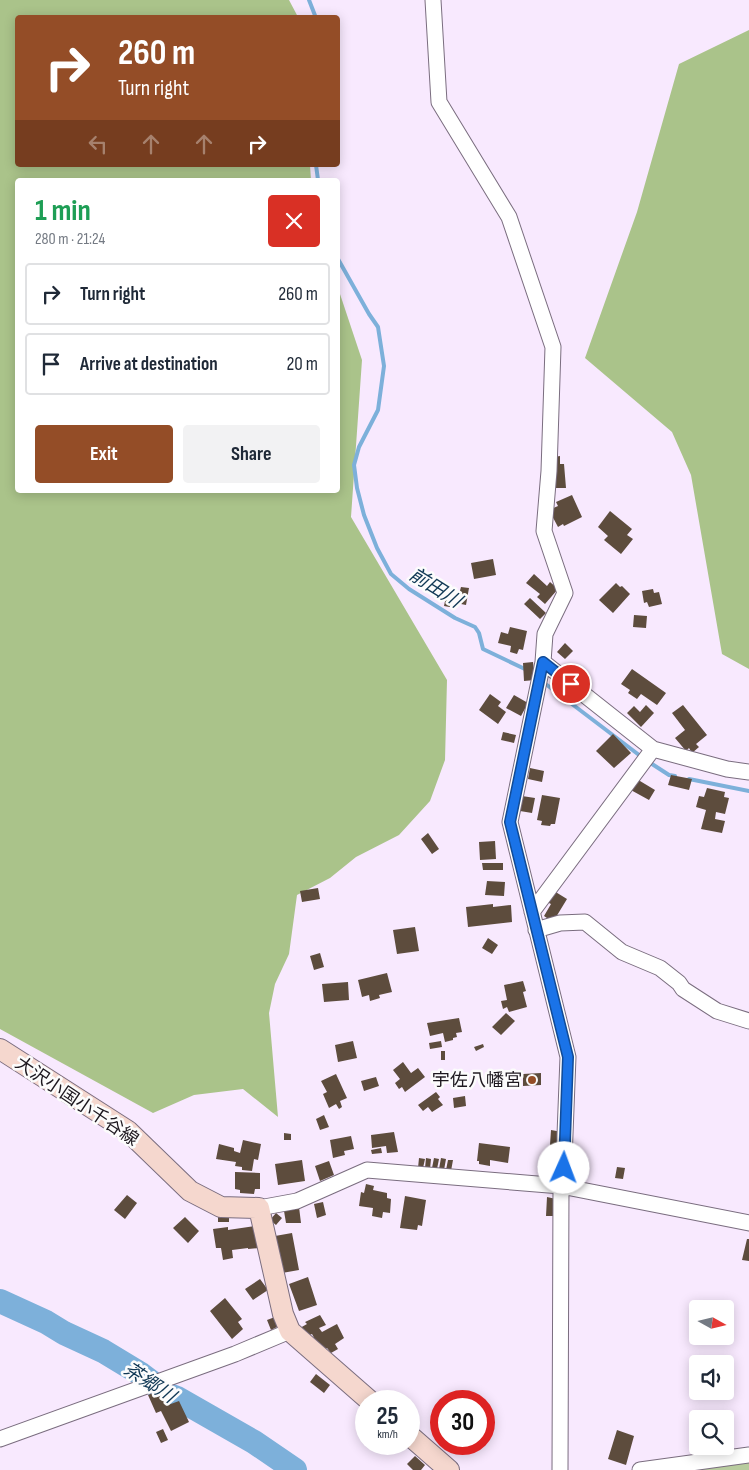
<!DOCTYPE html>
<meta charset="utf-8">
<style>
:root{--surface:#fff;--page:#f2f2f3;--text:#1f2937;--muted:#747a83;--line:#e0e1e3;--accent:#944d27}
body{margin:0;font-family:"Sofia Sans Condensed","Noto Sans JP",sans-serif;background:var(--page);color:var(--text);height:100vh;display:flex;flex-direction:column;font-size:19px;white-space:nowrap}
*{box-sizing:border-box;margin:0}
p{font-size:16px;color:var(--muted)}
.icon{flex:none;width:28px;height:28px;fill:none;stroke:currentColor;stroke-width:2;stroke-linecap:round;stroke-linejoin:round}
.map{position:relative;flex:1;overflow:hidden}
.side{position:absolute;left:15px;top:178px;width:325px;height:315px;display:flex;flex-direction:column;background:var(--surface);border-radius:5px;box-shadow:0 2px 12px #0003}
.side>*{flex:none}
.hud{position:absolute;left:15px;top:15px;width:325px;height:152px;border-radius:5px;box-shadow:0 2px 12px #0003;background:#944d27;color:#fff;overflow:hidden}
.needle{width:32px;rotate:98deg}
.controls{position:absolute;left:689px;top:1300px;display:grid;gap:10px}
.controls a{display:grid;place-items:center;width:45px;height:45px;border-radius:5px;background:var(--surface);box-shadow:0 2px 12px #0003;font-size:25px}
.speed{position:absolute;left:355px;top:1390px;display:flex;gap:10px;font-size:25px;font-weight:700;text-align:center}
.speed>*{display:grid;place-content:center;width:65px;height:65px;border-radius:50%;background:var(--surface);box-shadow:0 2px 12px #0003;line-height:1}
.speed small{font-size:12px;font-weight:400}
.speed .limit{border:8px solid #d22;background:#fff;color:#111}
.pin{position:absolute;display:grid;place-items:center;width:42px;height:42px;color:#fff;margin:-21px;border:2px solid #fff;border-radius:50%;box-shadow:0 1px 5px #0007}
.me{position:absolute;width:55px;margin:-28px;rotate:2deg;stroke-linejoin:round;filter:drop-shadow(0 0 4px #0008)}
.turn{display:flex;align-items:center;gap:18px;height:105px;padding:0 20px;font-size:22px}
.turn .icon{width:65px;height:65px;stroke-width:2.5}
.turn b{display:block;font-size:35px;line-height:42px}
.lanes{display:flex;align-items:center;height:48px;padding:0 20px;background:#0003;justify-content:center;gap:25px;direction:ltr}
.lanes .off{opacity:.35}
.round{display:grid;place-items:center;flex:none;width:52px;height:52px;border-radius:5px;background:var(--page)}
.summary{display:flex;align-items:center;justify-content:space-between;height:85px;padding:0 20px}
h1{font-size:30px;font-weight:700;line-height:38px;color:#1e9e55}
.action{display:flex;gap:10px;margin-top:auto;padding:10px 20px}
.action a{flex:1;height:58px;border-radius:5px;background:var(--accent);color:#fff;font-size:20px;font-weight:700;line-height:58px;text-align:center}
.action a+a{background:var(--page);color:var(--text)}
ul{padding:0;list-style:none}
li{display:flex;align-items:center;gap:15px;height:62px;margin:0 10px 8px;padding:0 10px;border:2px solid var(--line);border-radius:5px}
li div{flex:1}
li b{display:block;font-size:19px}
li em{font-style:normal}
.map>svg:first-child{display:block}
</style>
<div class="map">
<svg width="749" height="1470" viewBox="0 0 749 1470">
<rect width="100%" height="100%" fill="#f8e9fe"/>
<path fill="#b8cc9e" d="M749,1459V1470H685Z"/>
<path fill="#aac38a" d="M0,0H289L298,17L18,18V165H310L311,180H18V490H338V288L362,360L351,517L447,680L445,760L430,801L399,835L356,857L330,878L297,895L289,954L275,984L269,1013L278,1117L243,1089L194,1095L153,1113L0,1029Z
M749,30V669L722,654L691,475L672,432L585,358L637,212L679,64Z"/>
<g fill="none" stroke-linecap="round" stroke-linejoin="round">
<path stroke="#7db0da" stroke-width="4" d="M309,0L316,18
M316,165L318,180
M338,259L369,314L378,327L384,366L378,410L359,447L354,465L357,488L364,515L377,548L391,574L409,589L455,618L475,627L479,633L483,649L527,670
M543,682L643,758
M649,762L669,775L675,776
M689,779L749,791"/>
<path stroke="#7db0da" stroke-width="24" d="M0,1301L46,1322L64,1333L103,1351L141,1374L169,1395L177,1398L254,1442L295,1470"/>
</g>
<path fill="#5d4c3d" d="M560,456V464H564L566,488H556L554,457Z
M572,495L582,517L564,526L563,524L558,527L549,510L558,506L556,502Z
M610,511L632,529L627,535L633,539L621,554L604,540L608,536L598,527Z
M493,559L496,575L474,579L471,563Z
M534,574L547,586L550,582L558,589L545,604L537,597L540,594L526,583Z
M616,583L620,587L622,586L630,594L613,613L599,600Z
M461,587L469,588L466,605L456,603L455,608L444,606L447,591L459,594Z
M653,589L654,593L659,592L662,604L649,607L647,602L644,603L642,591Z
M530,598L546,613L540,619L524,604Z
M634,615L647,616L646,628L633,627Z
M510,627L527,631L523,650L519,649L517,654L510,652L511,646L498,643L501,632L508,634Z
M565,643L573,651L565,659L557,652Z
M533,662L535,680L524,681L523,663Z
M632,669L666,693L657,705L641,694L637,699L628,693L630,690L621,684Z
M490,694L501,702L498,706L506,712L498,724L479,710Z
M514,695L528,703L521,716L506,708Z
M646,705L654,713L641,727L627,713L634,706L640,712Z
M683,705L707,735L696,744L699,747L692,753L689,748L686,751L675,738L685,730L672,713Z
M503,732L516,735L514,743L501,740Z
M613,734L631,753L614,768L596,751Z
M530,768L544,771L542,782L528,779Z
M671,775L692,779L689,790L668,785Z
M635,778L655,790L649,800L629,789Z
M707,788L725,792L724,797L729,798L725,814L716,812L715,819L725,821L722,833L701,829L706,810L696,807L699,796L704,797Z
M542,795L560,798L555,824H551L550,826L541,825L542,821L537,820Z
M522,796L535,798L532,813L520,811Z
M428,833L439,849L432,854L421,839Z
M495,841L496,859L480,860L479,842Z
M482,863H503V870H483Z
M487,881L505,882L504,896L485,895Z
M318,888L320,899L302,902L300,891Z
M554,891L567,899L553,922L544,916L551,904L547,902Z
M493,904V907L511,905L512,922L468,927L466,907Z
M415,927L419,951L397,954L393,930Z
M488,938L498,945L492,954L482,948Z
M320,953L324,967L314,970L310,956Z
M387,973L392,992L379,995L380,998L370,1001L369,995L362,997L358,980Z
M523,981L526,991L523,992L527,1007L509,1012L507,1007L503,1009L501,1001L507,1000L504,985Z
M348,982L349,1000L324,1002L322,984Z
M506,1013L515,1021L501,1035L492,1027Z
M459,1018L462,1032L456,1033L457,1037L453,1038V1040L445,1042L443,1033L430,1036L427,1023Z
M353,1041L357,1058L338,1062L335,1045Z
M441,1041L442,1047L430,1049L429,1043Z
M483,1044L484,1047L476,1051L474,1047Z
M441,1051H445V1060H441Z
M403,1062L411,1073L418,1068L425,1077L405,1092L402,1087L399,1089L395,1083L400,1079L393,1070Z
M541,1073V1085L523,1086V1074Z
M336,1074L347,1098L340,1101L342,1107L339,1109L336,1104L329,1108L323,1094L327,1092L321,1081Z
M376,1077L379,1086L364,1091L361,1081Z
M436,1092L440,1097L438,1099L443,1105L432,1112L428,1107L423,1111L418,1105Z
M465,1096L466,1106L454,1108L453,1098Z
M324,1115L329,1127L320,1130L316,1119Z
M551,1130L562,1132L561,1147L550,1145Z
M394,1132L398,1152L387,1153L386,1146L372,1148L371,1135Z
M284,1133L291,1134V1140H284Z
M351,1136L354,1149L344,1151L345,1155L333,1158L330,1140Z
M243,1140L261,1144L258,1160L254,1159L252,1171L242,1170V1167L235,1166L236,1162L216,1159L219,1144L234,1148V1151L240,1153Z
M479,1143L510,1147L508,1163L490,1160V1166L479,1164V1161H477Z
M381,1148L382,1153L372,1154L371,1150Z
M419,1158L425,1159L423,1168H418Z
M426,1158L431,1159L430,1169L425,1168Z
M434,1158L439,1159L437,1169L432,1168Z
M441,1158L446,1159L444,1170L439,1169Z
M302,1160L305,1181L278,1185L275,1164Z
M448,1160H453L451,1171L446,1170Z
M329,1161L334,1175L320,1181L315,1166Z
M617,1167L625,1168L623,1179L615,1178Z
M235,1172L260,1173V1189H255L254,1194L240,1193V1190L235,1189Z
M366,1184L374,1186L373,1190L387,1193V1198L391,1199L390,1213L383,1212L382,1218L372,1216L373,1208L359,1206L361,1192L364,1193Z
M127,1195L137,1203L125,1219L114,1210Z
M405,1196L426,1200L422,1226L418,1225L417,1230L400,1228Z
M547,1197L556,1199L555,1216H546Z
M323,1202L326,1215L317,1218L314,1204Z
M289,1207H299L301,1223H286L284,1211H289Z
M276,1213L282,1218L276,1225L270,1220Z
M185,1217L199,1231L188,1243L173,1228Z
M218,1217L229,1218V1222H218Z
M255,1226L259,1248L248,1249V1248L232,1250L233,1258L223,1260L221,1248H216L213,1229L228,1227V1230Z
M292,1233L299,1270L282,1273L275,1236Z
M747,1239H749V1261L742,1260Z
M308,1277L317,1305L299,1311L289,1284Z
M260,1279L268,1290L253,1300L245,1289Z
M225,1298L242,1319L238,1322L243,1329L232,1339L210,1311Z
M320,1315L326,1325L319,1328L322,1332L337,1324L344,1338L335,1344L338,1349L331,1353L327,1348L321,1351L312,1334L305,1337L300,1328L307,1324L305,1322Z
M275,1317L279,1326L271,1330L267,1320Z
M316,1374L330,1385L324,1393L310,1382Z
M161,1390L168,1405L179,1401L189,1422L171,1431L161,1411L156,1413L148,1395Z
M163,1429L168,1440L161,1443L156,1432Z
M617,1430L634,1436L626,1465L608,1459Z
M415,1456L425,1465L421,1470H413L407,1464Z"/>
<g fill="none" stroke-linecap="round" stroke-linejoin="round">
<defs>
<path id="street" d="M433,0L439,102L509,217L553,347L549,471L544,531L565,593L545,634L543,662L510,822L568,1057L563,1186
M543,662L653,749L727,769L749,772
M532,912L653,749
M536,930L560,923L585,922L622,952L660,968L679,983L683,989L717,1011L749,1021
M259,1208L297,1201L367,1170L561,1186L749,1223
M0,1439L235,1354L290,1331
M560,1470L561,1186
M640,1470L749,1455"/>
<path id="secondary" d="M0,1049L128,1131L190,1191L221,1207L259,1208L283,1314L290,1331L370,1401
M409,1435L449,1470"/>
</defs>
<use href="#street" stroke="#7a6d7f" stroke-width="17"/>
<use href="#secondary" stroke="#7a6d7f" stroke-width="22"/>
<use href="#street" stroke="#fff" stroke-width="15"/>
<use href="#secondary" stroke="#f5d7ce" stroke-width="20"/>
</g>
<g fill="none" stroke-linecap="round" stroke-linejoin="round">
<defs>
<path id="route" d="M564,1168L568,1057L510,822L543,662L571,684"/>
</defs>
<use href="#route" stroke="#114b97" stroke-width="12"/>
<use href="#route" stroke="#1a73e8" stroke-width="9"/>
</g>
<circle fill="#944d27" stroke="#fcfcfc" stroke-width="2" cx="532" cy="1080" r="5"/>
<g text-anchor="middle" stroke-width="5" stroke-linejoin="round" paint-order="stroke">
<g font-size="18" fill="#1d181f" stroke="#fcfcfc" text-anchor="end">
<text x="522" y="1086">宇佐八幡宮</text>
</g>
<g font-size="18" fill="#1d181f" stroke="#fcfcfc">
<text transform="translate(77 1101) rotate(34)" y="6">大沢小国小千谷線</text>
</g>
<g font-size="19" font-style="italic" fill="#103855" stroke="#fcfcfc">
<text transform="translate(436 587) rotate(32)" y="7">前田川</text>
<text transform="translate(150 1382) rotate(33)" y="7">茶郷川</text>
</g>
</g>
</svg>
<div class="controls">
<a><svg class="needle" viewBox="-14 -14 28 28"><path d="M0-13l5 13h-10z" fill="#e53935"/><path d="M0 13l5-13h-10z" fill="#747a83"/></svg></a>
<a><svg class="icon" aria-label="sound" viewBox="0 0 24 24"><path d="M4 9h4l5-4v14l-5-4H4zM17 9q2 3 0 6"/></svg></a>
<a><svg class="icon" aria-label="search" viewBox="0 0 24 24"><circle cx="10" cy="10" r="6"/><path d="M15 15l6 6"/></svg></a>
</div>
<div class="speed"><div>25<small>km/h</small></div><div class="limit">30</div></div>
<div class="pin" style="left:571px;top:684px;background:#d93025"><svg class="icon" aria-label="arrive" viewBox="0 0 24 24"><path d="M6 21V4h12l-3 4 3 4H6"/></svg></div>
<svg class="me" style="left:564px;top:1168px" viewBox="-20 -20 40 40"><circle r="19" fill="#fff"/><path d="M0-13L10 11 0 6-10 11z" fill="#1a73e8"/></svg>
<div class="hud">
<div class="turn"><svg class="icon" aria-label="right" viewBox="0 0 24 24"><path d="M7 20v-9h11M14 6l5 5-5 5"/></svg><div><b>260 m</b>Turn right</div></div>
<div class="lanes"><svg class="icon off" aria-label="left" viewBox="0 0 24 24"><path d="M17 20v-9H6M10 6l-5 5 5 5"/></svg><svg class="icon off" aria-label="ahead" viewBox="0 0 24 24"><path d="M12 20V5M6 11l6-6 6 6"/></svg><svg class="icon off" aria-label="ahead" viewBox="0 0 24 24"><path d="M12 20V5M6 11l6-6 6 6"/></svg><svg class="icon" aria-label="right" viewBox="0 0 24 24"><path d="M7 20v-9h11M14 6l5 5-5 5"/></svg></div>
</div>
<section class="side">
<div class="summary"><div><h1>1 min</h1><p>280 m · 21:24</p></div><a class="round" style="background:#d93025;color:#fff"><svg class="icon" aria-label="close" viewBox="0 0 24 24"><path d="M6 6l12 12M18 6L6 18"/></svg></a></div>
<ul>
<li><svg class="icon" aria-label="right" viewBox="0 0 24 24"><path d="M7 20v-9h11M14 6l5 5-5 5"/></svg><div><b>Turn right</b></div><em>260 m</em></li>
<li><svg class="icon" aria-label="arrive" viewBox="0 0 24 24"><path d="M6 21V4h12l-3 4 3 4H6"/></svg><div><b>Arrive at destination</b></div><em>20 m</em></li>
</ul>
<div class="action"><a>Exit</a><a>Share</a></div>
</section>
</div>
